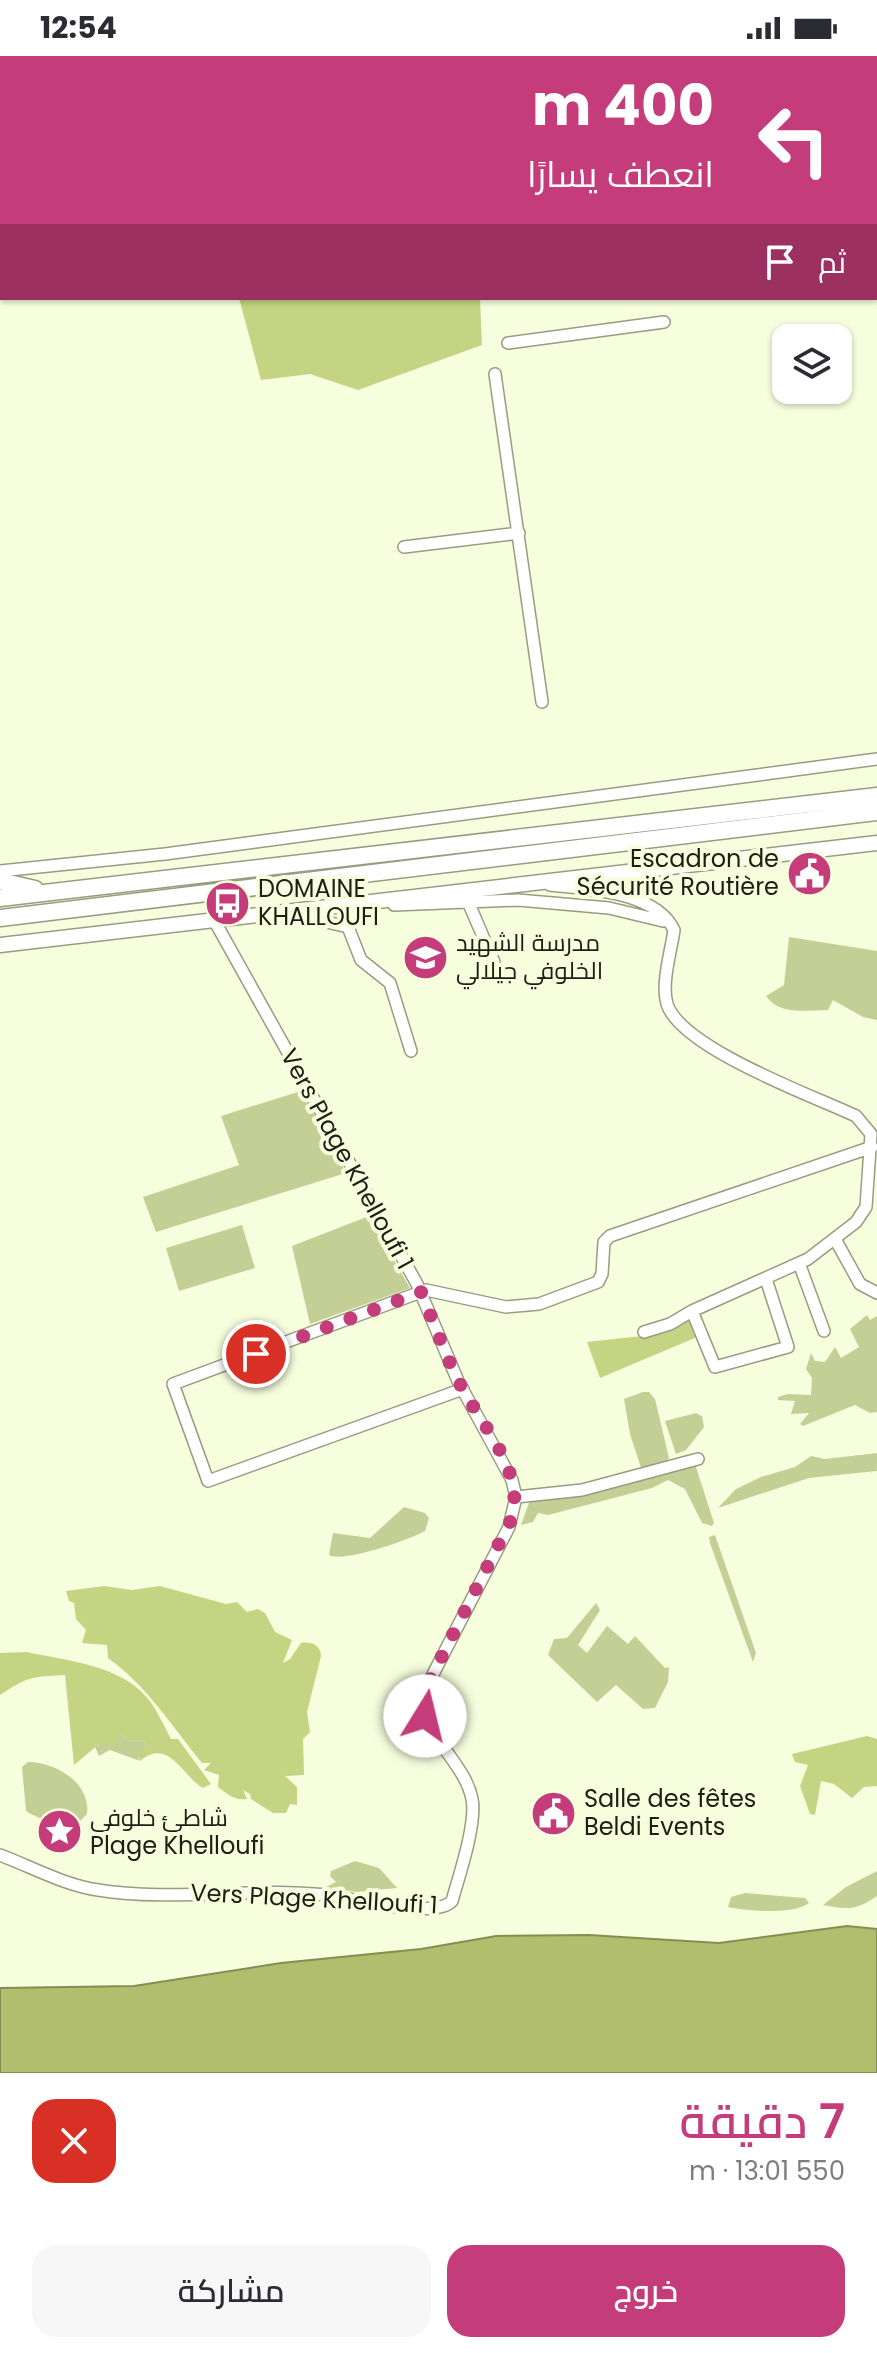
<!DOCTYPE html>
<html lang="ar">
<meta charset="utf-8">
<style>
:root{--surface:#fff;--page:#f7f7f7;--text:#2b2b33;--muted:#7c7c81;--accent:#c43c7a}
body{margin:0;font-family:Poppins,Cairo,sans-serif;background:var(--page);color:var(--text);direction:rtl;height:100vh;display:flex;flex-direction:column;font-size:30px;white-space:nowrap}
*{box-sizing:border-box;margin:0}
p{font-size:26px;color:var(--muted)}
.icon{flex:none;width:44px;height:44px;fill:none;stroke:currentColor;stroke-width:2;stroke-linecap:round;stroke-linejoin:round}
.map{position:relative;height:2017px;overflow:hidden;direction:ltr}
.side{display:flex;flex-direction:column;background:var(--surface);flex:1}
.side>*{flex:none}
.top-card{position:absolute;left:0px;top:0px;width:878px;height:244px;box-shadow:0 2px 6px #0004;direction:rtl;background:#c43c7a;color:#fff;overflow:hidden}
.buttons{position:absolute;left:772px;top:268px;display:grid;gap:16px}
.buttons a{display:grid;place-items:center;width:80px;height:80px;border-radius:16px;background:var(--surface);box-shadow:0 2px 6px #0004;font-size:40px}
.pin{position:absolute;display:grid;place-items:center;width:68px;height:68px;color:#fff;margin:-34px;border:4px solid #fff;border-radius:50%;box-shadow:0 2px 8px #0007}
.me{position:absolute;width:88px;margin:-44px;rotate:9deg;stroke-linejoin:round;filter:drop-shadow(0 0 6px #0008)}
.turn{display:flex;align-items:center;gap:28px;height:168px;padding:0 32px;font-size:36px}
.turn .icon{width:104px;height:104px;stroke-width:2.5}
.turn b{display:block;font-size:56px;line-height:68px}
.then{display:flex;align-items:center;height:76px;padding:0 32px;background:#0003;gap:16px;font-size:30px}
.round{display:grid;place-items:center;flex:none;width:84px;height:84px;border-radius:24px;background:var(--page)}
.head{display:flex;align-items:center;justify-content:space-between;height:136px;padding:0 32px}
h1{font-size:48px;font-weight:600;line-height:60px;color:var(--accent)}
.button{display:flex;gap:16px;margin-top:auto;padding:16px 32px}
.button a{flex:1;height:92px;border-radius:24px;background:var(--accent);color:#fff;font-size:32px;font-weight:600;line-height:92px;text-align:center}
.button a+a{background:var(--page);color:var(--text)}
.status{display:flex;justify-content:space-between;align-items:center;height:56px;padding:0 40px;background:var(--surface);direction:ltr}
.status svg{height:22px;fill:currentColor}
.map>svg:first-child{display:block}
</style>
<div class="status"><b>12:54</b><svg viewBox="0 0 49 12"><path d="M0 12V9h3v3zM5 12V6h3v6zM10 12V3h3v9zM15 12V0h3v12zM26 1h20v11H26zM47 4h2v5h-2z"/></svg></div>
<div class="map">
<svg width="877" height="2017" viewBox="0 0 877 2017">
<rect width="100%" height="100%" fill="#f7fede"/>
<path fill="#c3cf95" d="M789,881L877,895V964L863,961L833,944L828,954C806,954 780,960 766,940L784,929Z
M301,1035L346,1117L156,1176L143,1141L239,1109L221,1060Z
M369,1160L410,1232L310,1268L292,1190Z
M242,1169L255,1212L179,1235L166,1192Z
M867,1259L870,1264L877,1260V1356L870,1357L855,1349L803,1370L800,1368L809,1357L791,1358L795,1345L778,1344V1341L788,1338L811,1339L812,1322L806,1313L811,1297L815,1305L825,1306L835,1291L841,1302L859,1291L850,1273Z
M643,1336H649L655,1343L669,1402L666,1407L642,1415L630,1378L624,1343Z
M696,1357L702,1360L704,1371L686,1394L676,1398L665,1365Z
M877,1397V1415L809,1422L718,1452L736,1433L761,1421L795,1411L811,1400L825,1403Z
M695,1408L714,1467L712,1470L702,1467L685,1433L668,1424L652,1432L548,1459L538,1457L533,1466L521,1469L530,1444L557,1443Z
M404,1451L425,1457L429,1462L425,1475C409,1484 343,1507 329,1499L333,1477L370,1482Z
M715,1479L756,1597L753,1606L710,1487L709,1481Z
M596,1547L600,1554L578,1589L587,1597L607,1570L628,1588L635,1580L665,1612L669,1611L668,1626L655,1652L643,1653L616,1629L597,1646L548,1599L554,1583L567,1582Z
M120,1677L127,1684L144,1685L146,1688L138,1702L140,1705L110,1694L99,1700L95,1691L104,1685L110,1687Z
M28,1706C56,1706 91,1727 87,1758L73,1772C63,1773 35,1761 26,1755L22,1711Z
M355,1805L379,1812L397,1832L356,1836L326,1831L336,1826L330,1820L331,1815Z
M877,1815V1840C857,1854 848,1854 823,1849L846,1831Z
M745,1837L805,1842L809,1847C794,1859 747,1855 728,1851L731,1841Z"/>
<path fill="#c4d482" d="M239,242H480L482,289L358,334L310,318L261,324Z
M689,1261L697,1281L600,1322L587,1286L642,1280Z
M104,1530L132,1534L160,1530L226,1548L237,1546L247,1556L258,1553L265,1557L275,1576L292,1584L283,1607L290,1603L301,1587C310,1585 321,1589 321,1600L307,1656L310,1676L303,1683L304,1719L285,1720L297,1731V1749L290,1748L286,1757H273L251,1743L250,1738L243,1734L247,1743C235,1745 227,1738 218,1731L219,1719L204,1714L211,1707H202C172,1670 147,1630 108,1602L107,1589L82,1587L86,1574L76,1563L74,1547L69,1545L66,1535Z
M27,1596C68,1605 122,1609 149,1644C158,1656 164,1670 171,1683H178L211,1728L203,1732C182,1720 169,1681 140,1705L138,1699L146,1688L144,1685L127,1684L120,1677L116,1687L99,1688L74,1709L65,1619C31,1621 29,1620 0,1639V1597Z
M867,1680L877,1683V1730L864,1731L852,1742L834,1728L821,1725L815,1759L810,1758L800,1730L808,1709L795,1706L792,1698Z"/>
<path fill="#b0be6e" stroke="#848e53" stroke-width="2" d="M847,1870L877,1873V2017H0V1932L134,1930L281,1907L421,1893L496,1880L589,1879L719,1887Z"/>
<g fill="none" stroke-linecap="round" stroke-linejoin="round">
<defs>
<path id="minor" d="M508,287L664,266
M495,318L542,646
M404,491L519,477
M0,815L165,798L877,703
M550,829C587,833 656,835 674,874C671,896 661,927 667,948C681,992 813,1040 856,1060L871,1078L866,1151L856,1166L808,1203L692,1255
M469,848L494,906L493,918L486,920
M394,849L518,844L609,852L663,865
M292,858L348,871L361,904L390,927L411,995
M835,1183L860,1228L877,1237
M799,1207L824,1275
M644,1276L670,1268L692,1255L715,1311L788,1291L766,1223
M463,1333L208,1425L173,1328L426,1234L506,1251L539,1248L598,1226L602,1218L604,1186L610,1180L872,1091
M516,1441L582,1434L698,1403
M0,1799C32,1811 64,1829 98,1834C173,1846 251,1831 326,1839C351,1842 435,1864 452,1845C459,1820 477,1767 472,1743C464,1701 409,1672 429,1626L509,1471L516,1441L512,1424L458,1325L417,1228L214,864"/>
<path id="major" d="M0,889L877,787"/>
<path id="highway" d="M0,825L35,833
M0,842L877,740
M0,862L877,756"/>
</defs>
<use href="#minor" stroke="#979d81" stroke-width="14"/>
<use href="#major" stroke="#979d81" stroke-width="17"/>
<use href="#highway" stroke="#979d81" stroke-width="19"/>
<use href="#minor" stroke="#fff" stroke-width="11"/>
<use href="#major" stroke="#fff" stroke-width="14"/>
<use href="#highway" stroke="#fff" stroke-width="16"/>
</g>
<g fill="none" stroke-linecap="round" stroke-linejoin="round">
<path stroke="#c43c7a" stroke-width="14" stroke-dasharray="0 25.2" d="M256,1298L421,1236C434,1267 445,1299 460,1328C481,1369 525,1414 512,1462L429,1626L424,1644L425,1660"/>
</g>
<defs>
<symbol id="civic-disc" viewBox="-11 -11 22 22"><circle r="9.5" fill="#c43c7a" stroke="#f7fede"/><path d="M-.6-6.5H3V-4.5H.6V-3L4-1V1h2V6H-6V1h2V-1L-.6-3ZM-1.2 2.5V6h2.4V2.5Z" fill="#fff"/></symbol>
<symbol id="bus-disc" viewBox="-11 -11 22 22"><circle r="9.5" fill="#c43c7a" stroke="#f7fede"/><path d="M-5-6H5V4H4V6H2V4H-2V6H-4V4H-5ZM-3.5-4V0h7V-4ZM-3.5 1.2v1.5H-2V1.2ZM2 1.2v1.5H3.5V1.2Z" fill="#fff"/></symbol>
<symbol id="school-disc" viewBox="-11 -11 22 22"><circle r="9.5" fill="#c43c7a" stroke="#f7fede"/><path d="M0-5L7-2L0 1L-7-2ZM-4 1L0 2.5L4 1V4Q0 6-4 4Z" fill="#fff"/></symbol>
<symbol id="sight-disc" viewBox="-11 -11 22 22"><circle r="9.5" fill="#c43c7a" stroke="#f7fede"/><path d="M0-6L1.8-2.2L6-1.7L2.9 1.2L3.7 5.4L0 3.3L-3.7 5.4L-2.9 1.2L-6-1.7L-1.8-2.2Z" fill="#fff"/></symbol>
</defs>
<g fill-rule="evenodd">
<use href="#civic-disc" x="784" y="792" width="51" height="51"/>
<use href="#bus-disc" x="202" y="822" width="51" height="51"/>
<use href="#school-disc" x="400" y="876" width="51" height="51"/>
<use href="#civic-disc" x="528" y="1732" width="51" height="51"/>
<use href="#sight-disc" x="34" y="1750" width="51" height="51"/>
</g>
<g text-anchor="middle" stroke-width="8" stroke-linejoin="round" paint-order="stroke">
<g font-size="24" fill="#1c1f14" stroke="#f7fede" text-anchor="start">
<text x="779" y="811" text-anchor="end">Escadron de<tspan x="779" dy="28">Sécurité Routière</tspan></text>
<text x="258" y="841">DOMAINE<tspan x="258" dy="28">KHALLOUFI</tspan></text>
<text x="456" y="895">مدرسة الشهيد<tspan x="456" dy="28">الخلوفي جيلالي</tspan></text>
<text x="584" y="1751">Salle des fêtes<tspan x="584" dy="28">Beldi Events</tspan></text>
<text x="90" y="1770">شاطئ خلوفي<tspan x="90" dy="28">Plage Khelloufi</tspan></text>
</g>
<g font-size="24" fill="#1c1f14" stroke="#f7fede">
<text transform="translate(347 1103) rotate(61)" y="8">Vers Plage Khelloufi 1</text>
<text transform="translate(314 1843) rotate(3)" y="8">Vers Plage Khelloufi 1</text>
</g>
</g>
</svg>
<div class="buttons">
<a><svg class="icon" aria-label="layers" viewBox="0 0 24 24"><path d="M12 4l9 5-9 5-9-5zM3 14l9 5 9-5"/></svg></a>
</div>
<div class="pin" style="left:256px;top:1298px;background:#d93025"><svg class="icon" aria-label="arrive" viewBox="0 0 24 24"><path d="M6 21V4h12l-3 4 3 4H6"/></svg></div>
<svg class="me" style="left:425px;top:1660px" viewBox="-20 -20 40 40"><circle r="19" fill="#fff"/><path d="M0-13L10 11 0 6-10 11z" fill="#c43c7a"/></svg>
<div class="top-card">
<div class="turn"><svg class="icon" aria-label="left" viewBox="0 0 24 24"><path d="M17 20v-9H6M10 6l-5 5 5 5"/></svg><div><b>400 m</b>انعطف يسارًا</div></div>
<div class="then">ثم<svg class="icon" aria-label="arrive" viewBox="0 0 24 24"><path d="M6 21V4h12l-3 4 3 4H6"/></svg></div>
</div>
</div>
<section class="side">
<div class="head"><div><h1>7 دقيقة</h1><p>550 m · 13:01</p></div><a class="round" style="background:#d93025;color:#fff"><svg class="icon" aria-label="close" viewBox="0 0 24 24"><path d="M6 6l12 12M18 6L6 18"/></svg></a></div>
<div class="button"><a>خروج</a><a>مشاركة</a></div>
</section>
